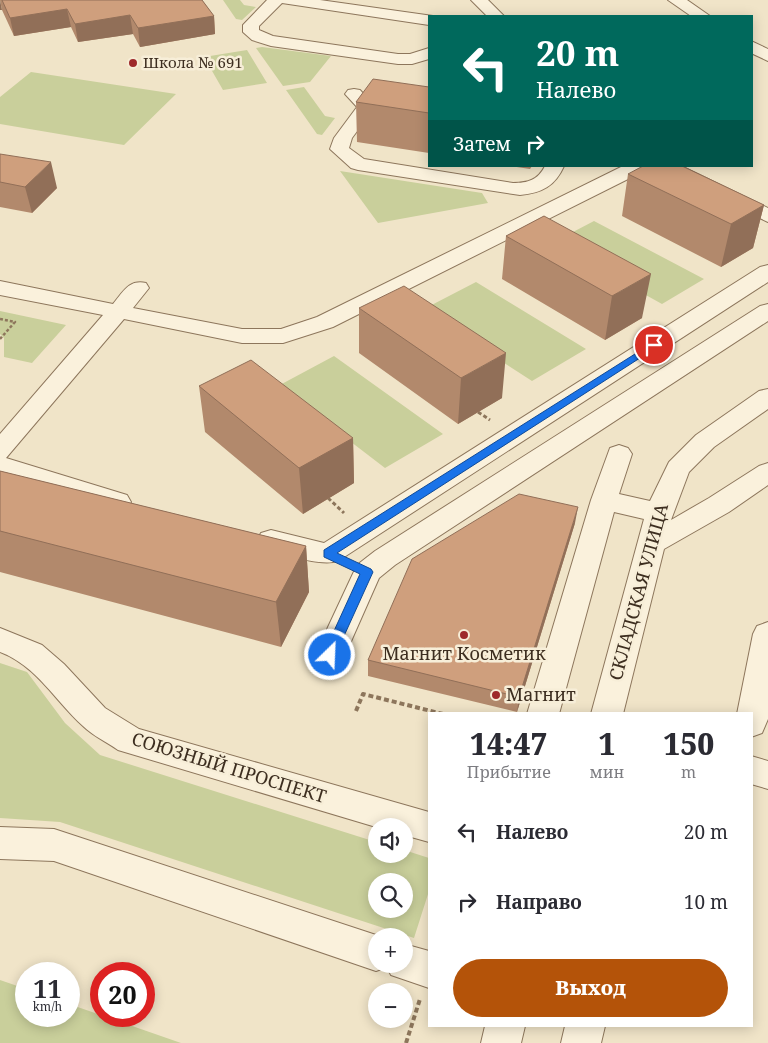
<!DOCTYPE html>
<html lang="ru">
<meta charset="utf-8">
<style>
:root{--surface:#fff;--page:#f7f7f7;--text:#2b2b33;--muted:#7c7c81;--accent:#b45309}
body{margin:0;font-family:"Noto Serif",serif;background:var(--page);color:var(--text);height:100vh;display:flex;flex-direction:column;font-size:19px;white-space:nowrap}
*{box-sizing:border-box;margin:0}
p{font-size:16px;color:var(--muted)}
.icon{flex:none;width:28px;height:28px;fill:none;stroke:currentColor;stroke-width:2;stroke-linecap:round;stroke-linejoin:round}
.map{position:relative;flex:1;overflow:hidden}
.drawer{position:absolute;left:428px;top:712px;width:325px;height:315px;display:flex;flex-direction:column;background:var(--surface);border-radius:0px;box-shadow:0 2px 12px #0003}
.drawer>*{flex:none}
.guide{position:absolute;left:428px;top:15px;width:325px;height:152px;border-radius:0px;box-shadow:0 2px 12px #0003;background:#00695c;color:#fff;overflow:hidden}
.tools{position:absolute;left:368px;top:818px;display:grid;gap:10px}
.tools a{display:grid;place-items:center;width:45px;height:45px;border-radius:50%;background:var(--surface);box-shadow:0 2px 12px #0003;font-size:25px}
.speed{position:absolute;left:15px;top:962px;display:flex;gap:10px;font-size:25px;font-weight:700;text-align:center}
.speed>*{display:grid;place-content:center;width:65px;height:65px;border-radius:50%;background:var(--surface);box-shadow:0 2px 12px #0003;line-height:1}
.speed small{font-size:12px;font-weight:400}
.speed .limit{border:8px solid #d22;background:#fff;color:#111}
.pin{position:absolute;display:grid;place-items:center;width:42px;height:42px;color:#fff;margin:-21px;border:2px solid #fff;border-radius:50%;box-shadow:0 1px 5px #0007}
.me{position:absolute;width:55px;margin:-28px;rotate:24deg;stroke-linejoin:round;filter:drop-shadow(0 0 4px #0008)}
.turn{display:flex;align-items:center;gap:18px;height:105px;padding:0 25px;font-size:22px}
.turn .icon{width:65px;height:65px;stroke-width:2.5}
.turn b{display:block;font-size:35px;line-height:42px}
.then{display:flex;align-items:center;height:48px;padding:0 25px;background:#0003;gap:10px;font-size:19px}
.eta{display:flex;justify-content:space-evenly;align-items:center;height:85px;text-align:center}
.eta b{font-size:30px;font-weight:800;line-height:35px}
.cta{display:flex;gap:10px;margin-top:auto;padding:10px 25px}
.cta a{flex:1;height:58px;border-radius:30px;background:var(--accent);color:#fff;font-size:20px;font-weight:800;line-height:58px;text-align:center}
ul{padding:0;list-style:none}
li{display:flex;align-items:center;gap:15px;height:70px;padding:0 25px}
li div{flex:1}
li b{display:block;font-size:19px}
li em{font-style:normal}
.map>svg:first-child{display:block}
</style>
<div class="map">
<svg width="768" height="1043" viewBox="0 0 768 1043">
<rect width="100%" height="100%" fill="#f0e4c8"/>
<path fill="#c9cf9b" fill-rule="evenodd" d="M223,0H240L244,5L256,7L242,20L236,19Z
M262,47L331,56L310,82L283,86L256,48Z
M247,50L267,83L223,90L204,57Z
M31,72L176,94L124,145L0,124V97Z
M304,87L325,116L335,118L322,135L317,134L286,90Z
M340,171L482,193L488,203L378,223Z
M594,221L704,279L662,304L552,243Z
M476,282L586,349L532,381L422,310Z
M0,311L66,325L32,363L4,357V338L0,334Z
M334,356L443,434L385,468L278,386Z
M0,663L27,672L65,723L100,755L376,842V854H404V850L429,858V891L414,938L60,822L0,818ZM376,881H404V909H376Z
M0,980L26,989V1016H69V1004L181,1043H0Z"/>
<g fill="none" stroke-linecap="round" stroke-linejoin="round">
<defs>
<path id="minor" d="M267,0H320L433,16H429V25L282,3L259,26V30L273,36L398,54H410L429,48V59L412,64H398L271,46L252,40L243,32V25Z
M471,0H488L504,16H487Z
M668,0H687L710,16H691Z
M751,41L768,49V61L751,53Z
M354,89L360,90L375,107L352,138L349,148L364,159L513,183C528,183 538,180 545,166H564C555,186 542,193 520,195L358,170L351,168L330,149L334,138L357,107L345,94L348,90Z
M623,166H648L646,170L333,327L283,343H242L124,319L6,458L127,495L131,502L127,509L117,511L0,474V434L103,315L0,295V281L113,304C123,292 129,279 146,283L149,288L133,308L242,329H281L317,317Z
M656,166H681L768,208V222L658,170Z
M768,265V282L338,561C319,567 281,553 261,547L257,540L261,533L271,530L324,543L760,267Z
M768,304V321L395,565L379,578L341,664L330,667L319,664L315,655L357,565L375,551L760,306Z
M768,389V409L714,447L689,472L671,520L709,498L759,466L768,463V485L729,512L664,549L623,714H591L644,519L614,512L559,714H527L591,500L610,448L619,445L628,448L632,454L619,494L650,501L669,462L696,435L759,391Z
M768,622V719L762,733L751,737V714H737L753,634L757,626Z
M0,628L42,645L64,664L105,708L139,729L429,812V842L404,835V826L376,827L118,750C107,742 93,736 83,726C55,701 37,666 0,652Z
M751,756L768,761V789L751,784Z
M0,827L54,829L376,935L379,936H376V964H404V944L429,951V988L391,975L387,967L376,971L54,861L0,859Z
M485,1026H525L521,1043H481Z
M565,1026H605L601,1043H561Z"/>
</defs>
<use href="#minor" stroke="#8d765c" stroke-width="2"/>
<path stroke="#8d765c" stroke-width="2.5" stroke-dasharray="3 2" stroke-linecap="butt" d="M0,319L15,322L0,339"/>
<path stroke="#8d765c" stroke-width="3" stroke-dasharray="4 2.5" stroke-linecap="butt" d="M478,412L490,420
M328,498L344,513"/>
<path stroke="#8d765c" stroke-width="4" stroke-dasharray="5 3" stroke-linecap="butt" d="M356,711L363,694L443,714
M406,1043L420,999"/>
<use href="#minor" fill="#faf1dc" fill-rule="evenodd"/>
</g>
<path fill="#b2896c" d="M0,0H202L214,16L215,34L140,47L133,34L78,42L71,27L14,36L2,10Z
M429,87V153L357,142L356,102Z
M0,154L57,188L32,213L0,207Z
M510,166H532L530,169Z
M628,174L764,205L753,248L721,267L622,216Z
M544,216L642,318L605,340L502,279L506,236Z
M359,308L502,398L458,424L359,353Z
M199,386L353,438L354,483L303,514L205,432Z
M0,471L306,546L309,592L281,647L0,572Z
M575,523L517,712L368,676V660Z"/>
<path fill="#916f58" d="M0,0L2,10H0Z
M67,9L71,27L14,36L10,18Z
M130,15L133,34L78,42L75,24Z
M214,16L215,34L140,47L138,28Z
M51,162L57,188L32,213L25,187Z
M764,205L753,248L721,267L731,224Z
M651,274L642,318L605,340L612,296Z
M506,353L502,398L458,424L461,378Z
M353,438L354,483L303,514L299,468Z
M578,507L575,523L517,712L519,697Z
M306,546L309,592L281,647L276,602Z"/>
<path fill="#cf9f7d" stroke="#916f58" d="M2,0H202L214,16L138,28L130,15L75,24L67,9L10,18Z
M373,79L429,87V113L356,102Z
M0,154L51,162L25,187L0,182Z
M643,166H682L764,205L731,224L628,174Z
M544,216L651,274L612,296L506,236Z
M404,286L506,353L461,378L359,308Z
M251,360L353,438L299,468L199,386Z
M0,471L306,546L276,602L0,531Z
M519,494L578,507L519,697L368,660L412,559Z"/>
<path fill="#1a73e8" stroke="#114b97" d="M654,342L659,345L657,347L337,553L371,569L373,572L334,658H325L323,655L360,574L324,557V550Z"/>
<g fill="#9e2a2b" stroke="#f7eed8" stroke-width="2">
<circle cx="133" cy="63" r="5"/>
<circle cx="464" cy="635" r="5"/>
<circle cx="496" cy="695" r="5"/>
</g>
<g text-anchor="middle" stroke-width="5" stroke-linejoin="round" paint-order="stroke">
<g font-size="15" fill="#3d2e20" stroke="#f7eed8" text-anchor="start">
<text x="143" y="68">Школа № 691</text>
</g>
<g font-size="18" fill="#3d2e20" stroke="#f7eed8">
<text transform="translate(639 592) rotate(-75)" y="6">СКЛАДСКАЯ УЛИЦА</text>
<text transform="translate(229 768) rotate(17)" y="6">СОЮЗНЫЙ ПРОСПЕКТ</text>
</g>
<g font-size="18" fill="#3d2e20" stroke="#f7eed8">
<text x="464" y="660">Магнит Косметик</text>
<text x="506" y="701" text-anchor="start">Магнит</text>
</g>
</g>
</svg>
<div class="tools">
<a><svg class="icon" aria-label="sound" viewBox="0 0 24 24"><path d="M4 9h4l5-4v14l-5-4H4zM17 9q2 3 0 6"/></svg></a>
<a><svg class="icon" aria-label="search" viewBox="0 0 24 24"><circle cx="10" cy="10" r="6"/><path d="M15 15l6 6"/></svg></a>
<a>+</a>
<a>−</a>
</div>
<div class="speed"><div>11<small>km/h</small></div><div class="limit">20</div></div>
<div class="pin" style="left:654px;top:345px;background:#d93025"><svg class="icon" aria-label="arrive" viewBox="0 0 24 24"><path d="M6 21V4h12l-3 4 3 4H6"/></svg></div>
<svg class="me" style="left:330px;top:655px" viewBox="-20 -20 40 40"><circle r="17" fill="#1a73e8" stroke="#fff" stroke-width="3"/><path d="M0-11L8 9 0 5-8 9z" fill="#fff"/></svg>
<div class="guide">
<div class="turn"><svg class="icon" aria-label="left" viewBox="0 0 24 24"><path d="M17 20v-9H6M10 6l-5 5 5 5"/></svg><div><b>20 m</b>Налево</div></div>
<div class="then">Затем<svg class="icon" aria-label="right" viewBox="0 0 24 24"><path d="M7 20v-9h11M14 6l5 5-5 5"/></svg></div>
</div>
<section class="drawer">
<div class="eta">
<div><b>14:47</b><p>Прибытие</p></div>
<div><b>1</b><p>мин</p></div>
<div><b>150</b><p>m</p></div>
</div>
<ul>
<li><svg class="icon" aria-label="left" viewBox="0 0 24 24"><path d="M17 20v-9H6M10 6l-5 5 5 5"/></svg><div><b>Налево</b></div><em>20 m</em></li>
<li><svg class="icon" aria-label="right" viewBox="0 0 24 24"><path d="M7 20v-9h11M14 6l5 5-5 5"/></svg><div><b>Направо</b></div><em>10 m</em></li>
</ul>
<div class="cta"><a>Выход</a></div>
</section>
</div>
